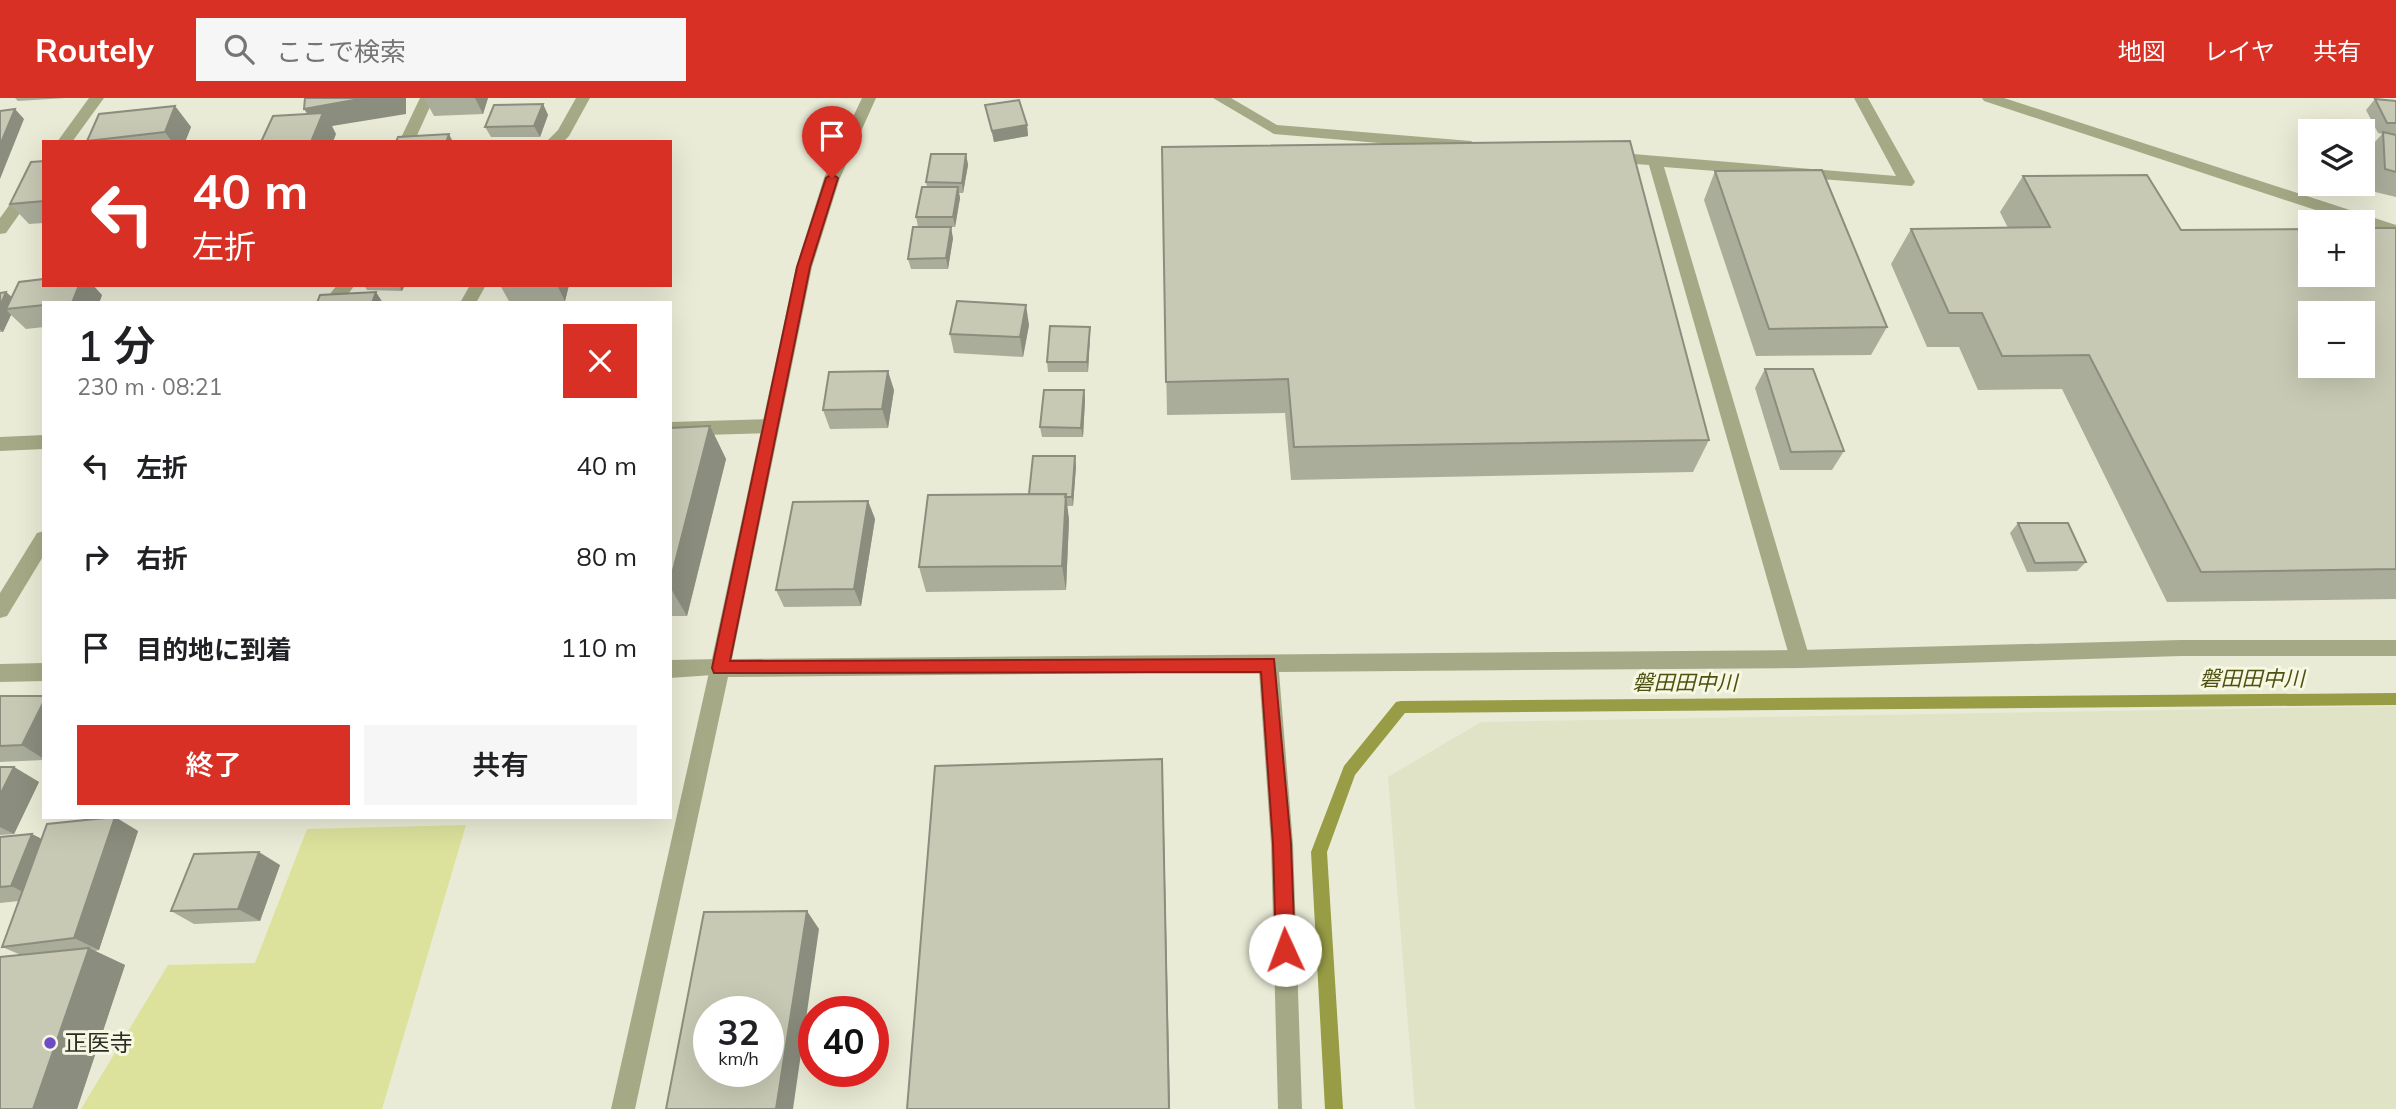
<!DOCTYPE html>
<html lang="ja">
<meta charset="utf-8">
<style>
:root{--surface:#fff;--page:#f6f6f6;--text:#202124;--muted:#757577;--accent:#d93025}
body{margin:0;font-family:Mulish,"Noto Sans JP",sans-serif;background:var(--page);color:var(--text);height:100vh;display:flex;flex-direction:column;font-size:26px;white-space:nowrap}
*{box-sizing:border-box;margin:0}
p{font-size:23px;color:var(--muted)}
.icon{flex:none;width:38px;height:38px;fill:none;stroke:currentColor;stroke-width:2;stroke-linecap:round;stroke-linejoin:round}
.map{position:relative;flex:1;overflow:hidden}
.drawer{position:absolute;left:42px;top:203px;width:630px;height:518px;display:flex;flex-direction:column;background:var(--surface);border-radius:0px;box-shadow:0 7px 28px #0002}
.drawer>*{flex:none}
.hud{position:absolute;left:42px;top:42px;width:630px;height:147px;border-radius:0px;box-shadow:0 7px 28px #0002;background:#d93025;color:#fff;overflow:hidden}
.tools{position:absolute;left:2298px;top:21px;display:grid;gap:14px}
.tools a{display:grid;place-items:center;width:77px;height:77px;border-radius:0px;background:var(--surface);box-shadow:0 7px 28px #0002;font-size:35px}
.speed{position:absolute;left:693px;top:898px;display:flex;gap:14px;font-size:35px;font-weight:700;text-align:center}
.speed>*{display:grid;place-content:center;width:91px;height:91px;border-radius:50%;background:var(--surface);box-shadow:0 7px 28px #0002;line-height:1}
.speed small{font-size:18px;font-weight:400}
.speed .limit{border:10px solid #d22;background:#fff;color:#111}
.pin{position:absolute;display:grid;place-items:center;width:60px;height:60px;color:#fff;margin:-72px -30px;border-radius:50% 50% 50% 0;rotate:-45deg;box-shadow:0 0 7px #0007}
.pin .icon{rotate:45deg}
.me{position:absolute;width:77px;margin:-38px;rotate:358deg;stroke-linejoin:round;filter:drop-shadow(0 0 5px #0008)}
.turn{display:flex;align-items:center;gap:24px;height:147px;padding:0 35px;font-size:32px}
.turn .icon{width:91px;height:91px;stroke-width:2.5}
.turn b{display:block;font-size:49px;line-height:60px}
.round{display:grid;place-items:center;flex:none;width:74px;height:74px;border-radius:0px;background:var(--page)}
.overview{display:flex;align-items:center;justify-content:space-between;height:119px;padding:0 35px}
h1{font-size:42px;font-weight:600;line-height:52px}
.button{display:flex;gap:14px;margin-top:auto;padding:14px 35px}
.button a{flex:1;height:80px;border-radius:0px;background:var(--accent);color:#fff;font-size:28px;font-weight:600;line-height:80px;text-align:center}
.button a+a{background:var(--page);color:var(--text)}
ul{padding:0;list-style:none}
li{display:flex;align-items:center;gap:21px;height:91px;padding:0 35px}
li div{flex:1}
li b{display:block;font-size:26px}
li em{font-style:normal}
header{display:flex;align-items:center;gap:42px;box-sizing:border-box;height:98px;padding:0 35px;background:var(--accent);color:#fff}
header strong{font-size:33px}
nav{display:flex;gap:38px;margin-inline-start:auto;font-size:24px}
.search{width:490px;height:63px;background:var(--page);display:flex;align-items:center;gap:18px;box-sizing:border-box;padding:0 24px;border-radius:0px;color:var(--muted);font-size:26px}
.map>svg:first-child{display:block}
</style>
<header>
<strong>Routely</strong>
<div class="search"><svg class="icon" aria-label="search" viewBox="0 0 24 24"><circle cx="10" cy="10" r="6"/><path d="M15 15l6 6"/></svg>ここで検索</div>
<nav><a>地図</a><a>レイヤ</a><a>共有</a></nav>
</header>
<div class="map">
<svg width="2396" height="1011" viewBox="0 0 2396 1011">
<rect width="100%" height="100%" fill="#e9ebd6"/>
<path fill="#e0e3c6" d="M2396,608V1011H1415L1388,679L1481,624Z"/>
<path fill="#dce29b" d="M466,727L382,1011H81L168,867L255,865L307,731Z"/>
<g fill="none" stroke-linecap="round" stroke-linejoin="round">
<path fill="#979c45" fill-rule="evenodd" d="M2396,595V607L1405,615L1355,677L1327,754L1343,1011H1325L1311,754L1344,668L1396,604L1401,603Z"/>
<path fill="#a6a985" fill-rule="evenodd" d="M89,0H104L72,44H57Z
M420,0H434L414,44H399Z
M576,0H590L569,38L563,44H546L558,32Z
M1213,0H1231L1277,27L1471,43L1478,48L1471,53L1274,36Z
M1854,0H1868L1915,84L1912,88L1664,69L1810,561L1807,567L1800,570L1793,567L1790,561L1649,67L1609,64L1601,59L1609,54L1896,78Z
M1982,0H2004L2396,127V138L2362,128V124H2352L1984,3Z
M44,65V81L6,135L0,136V120L39,66Z
M337,187H355L341,205H323Z
M470,187H486L476,205H460Z
M769,321L775,323L778,328L775,333L769,335L670,338V324Z
M44,337V351L0,353V339Z
M44,433V457L7,518L0,520V495L37,435Z
M720,561L727,564L730,570L727,576L670,580V562Z
M44,565V583L0,584V566Z"/>
<path fill="#a6a985" fill-rule="evenodd" d="M862,0H876L840,80L812,169L732,561L1800,552L2181,542H2396V558H2181L1800,570L1279,574L1293,746L1302,1011H1278L1271,746L1259,574L728,579L635,1011H611L710,570L796,169L824,80Z"/>
</g>
<path fill="#abad9b" d="M15,0H66L18,3Z
M424,0H488L483,16L434,18Z
M2375,1L2396,3V99L2367,92L2365,55L2382,36L2378,35L2366,12Z
M543,6L548,17L540,39H491L485,29Z
M985,7L1027,27L1028,38L994,44Z
M175,8L191,29L185,44H88L87,43Z
M1162,49L1709,342L1693,374L1291,382L1285,315L1167,317Z
M966,56L968,67L963,95H959L960,100L955,129H934L953,140L948,171H911L908,161L918,129L916,119L927,89L926,84Z
M44,63V125L29,126L10,106Z
M1715,73L1887,229L1871,257L1756,258L1704,102Z
M2023,78L2181,132L2396,130V501L2167,504L2062,291L1978,292L1959,249H1927L1891,166L1911,131L2008,130L2000,114Z
M364,187H405L402,193L367,192Z
M500,187H569L565,203L536,205H510Z
M6,194L12,199L102,197L99,205H44V229L26,231L11,217L3,234H0V195Z
M1029,227L1023,259L954,255L950,236Z
M1090,229V239L1088,274H1048L1047,264Z
M1765,271L1844,353L1832,372H1780L1755,290Z
M894,292L888,330L830,331L823,312Z
M1084,292L1085,302L1083,339H1042L1040,329Z
M710,328L726,361L687,518H670V330Z
M1076,368L1073,408H1067L1069,422L1066,492L926,494L919,469Z
M868,403L875,421L861,508L784,509L776,492Z
M2018,425L2086,464L2077,473L2027,474L2010,435Z
M0,598H44V662L0,664Z
M0,669H14L39,684L14,736L0,737Z
M115,719L138,733L99,852L95,853L125,867L77,1011H0L21,857L2,849L19,803L0,805V739L42,741Z
M280,767L260,823L194,826L171,813Z"/>
<path fill="#8b8d7e" d="M365,0H406V16L332,28L336,36L333,44H311L317,30L304,11Z
M475,0H488L483,16Z
M543,6L548,17L540,39L534,28Z
M175,8L191,29L185,44H172L165,34Z
M15,11L24,21L0,81V47Z
M1027,27L1028,38L994,44L992,33Z
M449,36L453,44H446Z
M966,56L968,67L963,95L962,85Z
M958,89L960,100L955,129L953,119Z
M951,129L953,140L948,171L946,160Z
M79,187H93L102,197L99,205H72Z
M398,187H405L402,193Z
M557,187H569L565,203Z
M6,194L17,204L6,211L11,217L3,234L0,231V208Z
M376,194L383,205H372Z
M1026,207L1029,227L1023,259L1020,239Z
M1090,229V239L1088,274L1087,264Z
M888,273L894,292L888,330L882,311Z
M1084,292L1085,302L1083,339L1081,330Z
M710,328L726,361L687,518L670,489V484Z
M1075,358L1076,368L1073,408L1072,399Z
M1066,396L1069,422L1066,492L1062,468Z
M868,403L875,421L861,508L854,491Z
M44,603V661L22,647Z
M1162,661L1163,687L1170,1011H1169Z
M14,669L39,684L14,736L0,729V697Z
M115,719L138,733L99,852L74,840Z
M32,736L58,749L38,801L11,788Z
M259,754L280,767L260,823L238,811Z
M807,813L819,831L793,1011H776Z
M89,850L125,867L77,1011H33Z"/>
<path fill="#c7c9b4" stroke="#8b8d7e" stroke-width="2" fill-rule="evenodd" d="M305,0H365L304,11Z
M2375,1L2396,3V25H2387Z
M1019,2L1027,27L992,33L985,7Z
M543,6L534,28L485,29L494,7Z
M175,8L165,34L87,43L99,16Z
M15,11L0,47V13Z
M323,15L311,44H261L273,18Z
M2383,34L2396,37V74L2385,71Z
M449,36L446,44H396L398,39Z
M1630,43L1709,342L1294,349L1288,281L1166,284L1162,49Z
M931,56H966L962,85L926,84Z
M44,63V103L10,106L31,64Z
M1822,72L1887,229L1769,231L1715,73Z
M2147,77L2181,132L2310,131V177H2362V130H2396V471L2201,474L2089,257L2002,258L1982,215H1949L1911,131L2050,129L2023,78ZM2310,215H2362V268H2310Z
M922,89H958L953,119H916Z
M913,129H951L946,160L908,161Z
M44,181V187H79L72,205H44V207L6,211L19,184Z
M6,194L0,208V195Z
M376,194L372,205H317L320,197Z
M957,203L1026,207L1020,239L950,236Z
M1050,228L1090,229L1087,264H1047Z
M1765,271H1813L1844,353L1791,354Z
M888,273L882,311L823,312L829,274Z
M1044,292H1084L1081,330L1040,329Z
M710,328L670,484V330Z
M1033,358H1075L1072,399H1065L1066,396H1029Z
M1066,396L1062,468L919,469L928,397Z
M868,403L854,491L776,492L793,404Z
M2018,425H2068L2086,464L2035,465Z
M0,598H44V603L22,647L0,648Z
M1162,661L1169,1011H907L935,668Z
M0,669H14L0,697Z
M115,719L74,840L2,849L47,726Z
M32,736L11,788L0,789V739Z
M259,754L238,811L171,813L194,756Z
M807,813L776,1011H666L704,814ZM709,914H768V973H709Z
M89,850L33,1011H0V859Z"/>
<path fill="#d93025" stroke="#8d1f18" stroke-width="2" d="M832,76L838,80L810,169L730,563L1274,561L1291,746L1295,852L1292,859L1285,861L1279,859L1276,852L1273,746L1261,574L714,575L712,570L797,169L826,80Z"/>
<circle fill="#6e4cc6" stroke="#f6f8e3" stroke-width="2.5" cx="50" cy="945" r="7"/>
<g text-anchor="middle" stroke-width="6" stroke-linejoin="round" paint-order="stroke">
<g font-size="21" font-style="italic" fill="#4d500e" stroke="#f6f8e3">
<text x="2252" y="588">磐田田中川</text>
<text x="1685" y="592">磐田田中川</text>
</g>
<g font-size="23" fill="#2b2c24" stroke="#f6f8e3" text-anchor="start">
<text x="64" y="953">正医寺</text>
</g>
</g>
</svg>
<div class="tools">
<a><svg class="icon" aria-label="layers" viewBox="0 0 24 24"><path d="M12 4l9 5-9 5-9-5zM3 14l9 5 9-5"/></svg></a>
<a>+</a>
<a>−</a>
</div>
<div class="speed"><div>32<small>km/h</small></div><div class="limit">40</div></div>
<div class="pin" style="left:832px;top:80px;background:#d93025"><svg class="icon" aria-label="arrive" viewBox="0 0 24 24"><path d="M6 21V4h12l-3 4 3 4H6"/></svg></div>
<svg class="me" style="left:1285px;top:852px" viewBox="-20 -20 40 40"><circle r="19" fill="#fff"/><path d="M0-13L10 11 0 6-10 11z" fill="#d93025"/></svg>
<div class="hud">
<div class="turn"><svg class="icon" aria-label="left" viewBox="0 0 24 24"><path d="M17 20v-9H6M10 6l-5 5 5 5"/></svg><div><b>40 m</b>左折</div></div>
</div>
<section class="drawer">
<div class="overview"><div><h1>1 分</h1><p>230 m · 08:21</p></div><a class="round" style="background:#d93025;color:#fff"><svg class="icon" aria-label="close" viewBox="0 0 24 24"><path d="M6 6l12 12M18 6L6 18"/></svg></a></div>
<ul>
<li><svg class="icon" aria-label="left" viewBox="0 0 24 24"><path d="M17 20v-9H6M10 6l-5 5 5 5"/></svg><div><b>左折</b></div><em>40 m</em></li>
<li><svg class="icon" aria-label="right" viewBox="0 0 24 24"><path d="M7 20v-9h11M14 6l5 5-5 5"/></svg><div><b>右折</b></div><em>80 m</em></li>
<li><svg class="icon" aria-label="arrive" viewBox="0 0 24 24"><path d="M6 21V4h12l-3 4 3 4H6"/></svg><div><b>目的地に到着</b></div><em>110 m</em></li>
</ul>
<div class="button"><a>終了</a><a>共有</a></div>
</section>
</div>
